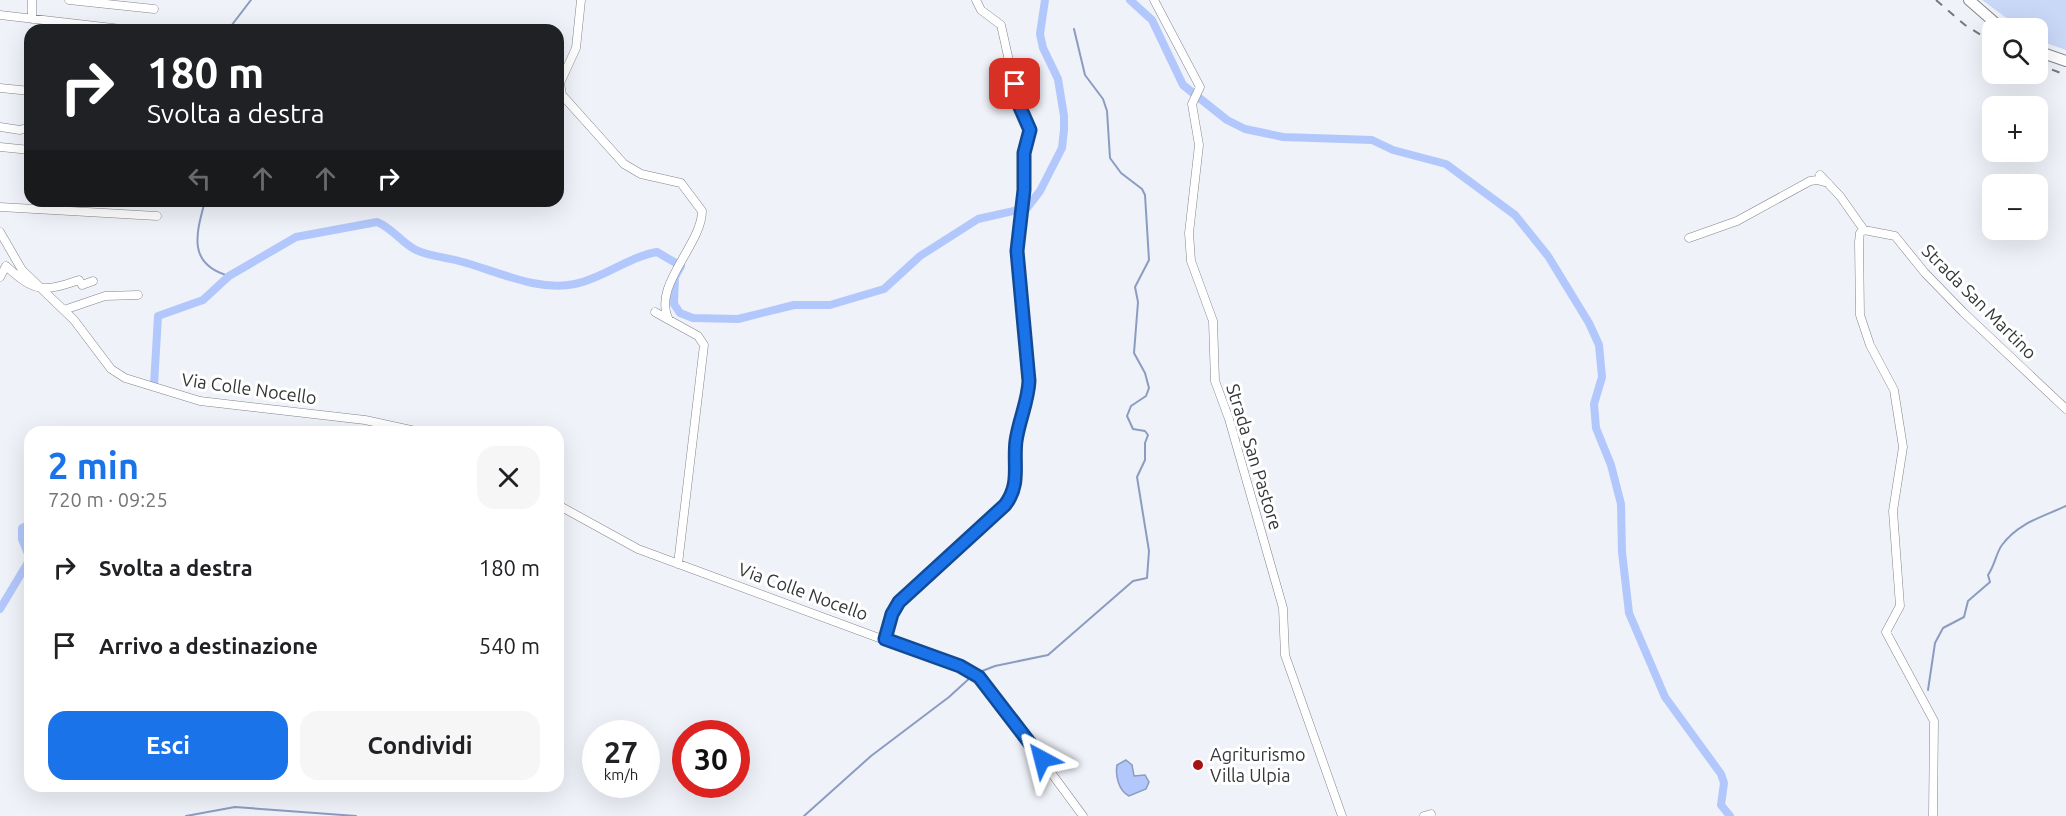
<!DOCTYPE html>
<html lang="it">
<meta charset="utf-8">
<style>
:root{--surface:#fff;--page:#f6f6f6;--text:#202124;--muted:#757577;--accent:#1a73e8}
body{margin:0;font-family:Ubuntu,sans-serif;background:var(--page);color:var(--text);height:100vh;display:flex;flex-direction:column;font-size:22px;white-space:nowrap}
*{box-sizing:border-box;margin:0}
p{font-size:20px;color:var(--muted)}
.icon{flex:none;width:33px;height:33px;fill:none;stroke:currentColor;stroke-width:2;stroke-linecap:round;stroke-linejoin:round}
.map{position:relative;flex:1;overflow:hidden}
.panel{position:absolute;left:24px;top:426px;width:540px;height:366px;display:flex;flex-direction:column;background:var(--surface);border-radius:18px;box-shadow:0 6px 24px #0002}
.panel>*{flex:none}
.banner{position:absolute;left:24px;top:24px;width:540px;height:183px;border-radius:18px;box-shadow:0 6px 24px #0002;background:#202124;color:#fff;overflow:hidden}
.fabs{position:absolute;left:1982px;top:18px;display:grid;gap:12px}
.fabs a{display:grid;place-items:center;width:66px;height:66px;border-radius:12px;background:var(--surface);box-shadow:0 6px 24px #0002;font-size:30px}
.speed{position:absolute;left:582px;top:720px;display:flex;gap:12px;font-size:30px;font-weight:700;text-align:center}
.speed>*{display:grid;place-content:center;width:78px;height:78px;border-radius:50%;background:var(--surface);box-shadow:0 6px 24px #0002;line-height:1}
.speed small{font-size:15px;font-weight:400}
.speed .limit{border:9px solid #d22;background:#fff;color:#111}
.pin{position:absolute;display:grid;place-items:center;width:51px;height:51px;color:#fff;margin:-26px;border-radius:12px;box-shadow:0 3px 9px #0006}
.me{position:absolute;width:66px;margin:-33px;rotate:322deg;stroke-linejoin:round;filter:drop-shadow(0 0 4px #0008)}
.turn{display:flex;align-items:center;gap:21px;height:126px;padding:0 24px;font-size:27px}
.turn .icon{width:78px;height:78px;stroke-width:2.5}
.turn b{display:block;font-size:42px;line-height:51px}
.lanes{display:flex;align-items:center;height:57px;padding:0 24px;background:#0003;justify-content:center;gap:30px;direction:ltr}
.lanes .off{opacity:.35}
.round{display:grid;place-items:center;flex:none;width:63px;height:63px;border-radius:18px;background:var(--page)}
.head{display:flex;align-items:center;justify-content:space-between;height:102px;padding:0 24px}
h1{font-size:36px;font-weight:700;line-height:45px;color:var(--accent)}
.action{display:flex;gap:12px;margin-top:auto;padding:12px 24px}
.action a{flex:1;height:69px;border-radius:18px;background:var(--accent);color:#fff;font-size:24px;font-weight:700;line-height:69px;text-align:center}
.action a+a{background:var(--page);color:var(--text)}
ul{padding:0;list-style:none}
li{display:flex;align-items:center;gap:18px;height:78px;padding:0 24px}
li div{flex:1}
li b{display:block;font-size:22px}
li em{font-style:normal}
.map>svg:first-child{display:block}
</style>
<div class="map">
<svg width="2066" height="816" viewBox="0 0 2066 816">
<rect width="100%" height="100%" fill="#eff2f9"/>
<path fill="#cad8f8" d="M1982,0H2066V50L2037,40V28H2020Z"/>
<path fill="#b2c7fb" stroke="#8c9cc0" stroke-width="1.5" d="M1126,760L1132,765L1134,776L1145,775L1149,782L1146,789L1129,796C1119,791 1115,776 1117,765Z"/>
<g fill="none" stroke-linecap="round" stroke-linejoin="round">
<path stroke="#8c9cc0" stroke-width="2" d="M228,30L251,0
M205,201C196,234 187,264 229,276
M977,673L995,666L1048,655L1133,581L1147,578L1149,551L1137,477L1145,460V443L1148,435L1145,431L1133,429L1127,416L1131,406L1146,396L1149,388L1145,373L1134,353L1138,302L1135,287L1149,260L1145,195L1142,189L1121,173L1110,158L1107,111L1103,99L1085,75L1074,29
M1928,690L1935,643L1943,628L1964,617L1968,601L1990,582L1988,575C1995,565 1996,553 2002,545C2018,523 2042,517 2066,506
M186,816L235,807L356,816
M804,816L871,756L949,697L972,676"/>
<path stroke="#b2c7fb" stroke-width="8" d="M1130,0L1152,20L1183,85L1227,120L1245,129L1283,137L1372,140L1393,150L1446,164L1515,215L1548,256L1589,323L1599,345L1602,377L1594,404L1596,428L1611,465L1621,504L1622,552L1629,613L1665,697L1721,774L1724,783L1721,805L1730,816
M154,385L158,316L203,300L229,276L296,237L377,222C392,228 400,241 414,249C427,256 444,257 459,261C495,270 536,292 575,284C604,278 628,257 657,252L681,266L675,277L674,304L680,313L693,318L738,319L794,305H830L884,289L920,256L978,219L1027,208L1040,191L1062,148L1064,130V116L1058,79L1043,48L1040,34L1045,0
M0,609L30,559L22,539V528L30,524"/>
<defs>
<path id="minor" d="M69,0L154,9
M581,0L576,48L560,83L562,95L624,164L641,174L681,183L702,211C702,245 651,286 669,320L698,336L704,345L678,564
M1154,0L1200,87L1192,104L1199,145L1189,233L1191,261L1213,321L1215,381L1229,419L1283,608L1285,655L1342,816
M0,15L130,30
M32,19V0
M0,88L30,91
M0,127L20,130L30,127
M0,147L30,150
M1820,175L1840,196L1864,230
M0,207L157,216
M1864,230L1860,233L1859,242L1860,315L1870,345L1894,390L1903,447L1893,511L1900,606L1886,632L1934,721L1933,816
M1864,230L1895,236L1925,273L1963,312L2066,409
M0,232L22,270L74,320L111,369L125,378L200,401L365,420L420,432
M1689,238L1737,221L1810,181L1817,180L1828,183
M0,277L6,266C35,293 44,292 79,280L82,285L93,281
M64,310L105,296L138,295
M655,312L669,320
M558,505L638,549L971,672L985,683L1083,816
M885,638L892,614L899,602L1000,511L1010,499L1016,485V441L1029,390L1023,289L1018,251L1024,190V153L1030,132L1018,101L1001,25L981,10L976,0
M1424,816L1431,814"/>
<path id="secondary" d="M1969,0L2001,28
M2037,51L2066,61"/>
</defs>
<use href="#minor" stroke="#83858b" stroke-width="9"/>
<use href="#secondary" stroke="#83858b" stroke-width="12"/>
<use href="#minor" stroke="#fff" stroke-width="8"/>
<use href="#secondary" stroke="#fff" stroke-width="10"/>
<path stroke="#76777b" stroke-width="2" stroke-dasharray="8 8" stroke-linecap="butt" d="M1936,0L1965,25L1992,42
M2037,64L2066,75"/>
</g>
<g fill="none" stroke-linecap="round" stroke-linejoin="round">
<defs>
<path id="route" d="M1015,84L1019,105L1030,130L1024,153V190L1017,251L1029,381C1028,402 1019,420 1016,441C1013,465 1021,484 1005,505L899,602L892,614L885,639L960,666L979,677L1042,759"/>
</defs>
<use href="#route" stroke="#114b97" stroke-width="15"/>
<use href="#route" stroke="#1a73e8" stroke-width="10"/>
</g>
<circle fill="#a71213" stroke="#fff" stroke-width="2" cx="1198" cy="765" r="6"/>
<g text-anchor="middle" stroke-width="6" stroke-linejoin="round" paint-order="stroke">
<g font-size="18" fill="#353638" stroke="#fff">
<text transform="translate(1979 302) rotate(45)" y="6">Strada San Martino</text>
<text transform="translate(249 389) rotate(8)" y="6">Via Colle Nocello</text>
<text transform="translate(1254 457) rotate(73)" y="6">Strada San Pastore</text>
<text transform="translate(803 592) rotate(20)" y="6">Via Colle Nocello</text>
</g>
<g font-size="18" fill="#353638" stroke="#fff" text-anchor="start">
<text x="1210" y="761">Agriturismo<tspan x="1210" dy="21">Villa Ulpia</tspan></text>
</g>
</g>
</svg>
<div class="fabs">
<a><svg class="icon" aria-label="search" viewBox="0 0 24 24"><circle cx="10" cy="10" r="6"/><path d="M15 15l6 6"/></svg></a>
<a>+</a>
<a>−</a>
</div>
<div class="speed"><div>27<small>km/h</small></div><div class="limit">30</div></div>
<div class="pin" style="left:1015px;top:84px;background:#d93025"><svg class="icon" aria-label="arrive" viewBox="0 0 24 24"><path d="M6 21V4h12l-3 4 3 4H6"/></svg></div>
<svg class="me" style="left:1042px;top:759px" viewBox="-20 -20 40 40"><path d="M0-17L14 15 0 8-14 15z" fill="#1a73e8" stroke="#fff" stroke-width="4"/></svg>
<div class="banner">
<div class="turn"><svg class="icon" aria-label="right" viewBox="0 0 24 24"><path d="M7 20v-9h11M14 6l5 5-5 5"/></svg><div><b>180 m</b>Svolta a destra</div></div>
<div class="lanes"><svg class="icon off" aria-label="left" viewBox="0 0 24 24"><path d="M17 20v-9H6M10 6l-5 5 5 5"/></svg><svg class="icon off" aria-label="ahead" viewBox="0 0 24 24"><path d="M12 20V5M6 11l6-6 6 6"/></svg><svg class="icon off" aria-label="ahead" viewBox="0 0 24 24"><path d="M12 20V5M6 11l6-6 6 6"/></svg><svg class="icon" aria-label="right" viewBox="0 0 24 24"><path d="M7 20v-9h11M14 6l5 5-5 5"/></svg></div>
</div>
<section class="panel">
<div class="head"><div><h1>2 min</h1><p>720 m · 09:25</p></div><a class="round"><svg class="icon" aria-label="close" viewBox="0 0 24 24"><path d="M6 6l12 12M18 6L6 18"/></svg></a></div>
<ul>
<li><svg class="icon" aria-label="right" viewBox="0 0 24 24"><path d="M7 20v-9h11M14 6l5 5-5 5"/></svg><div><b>Svolta a destra</b></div><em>180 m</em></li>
<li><svg class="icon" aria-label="arrive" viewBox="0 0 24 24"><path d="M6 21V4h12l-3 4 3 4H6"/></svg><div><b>Arrivo a destinazione</b></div><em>540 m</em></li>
</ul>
<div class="action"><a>Esci</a><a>Condividi</a></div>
</section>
</div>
